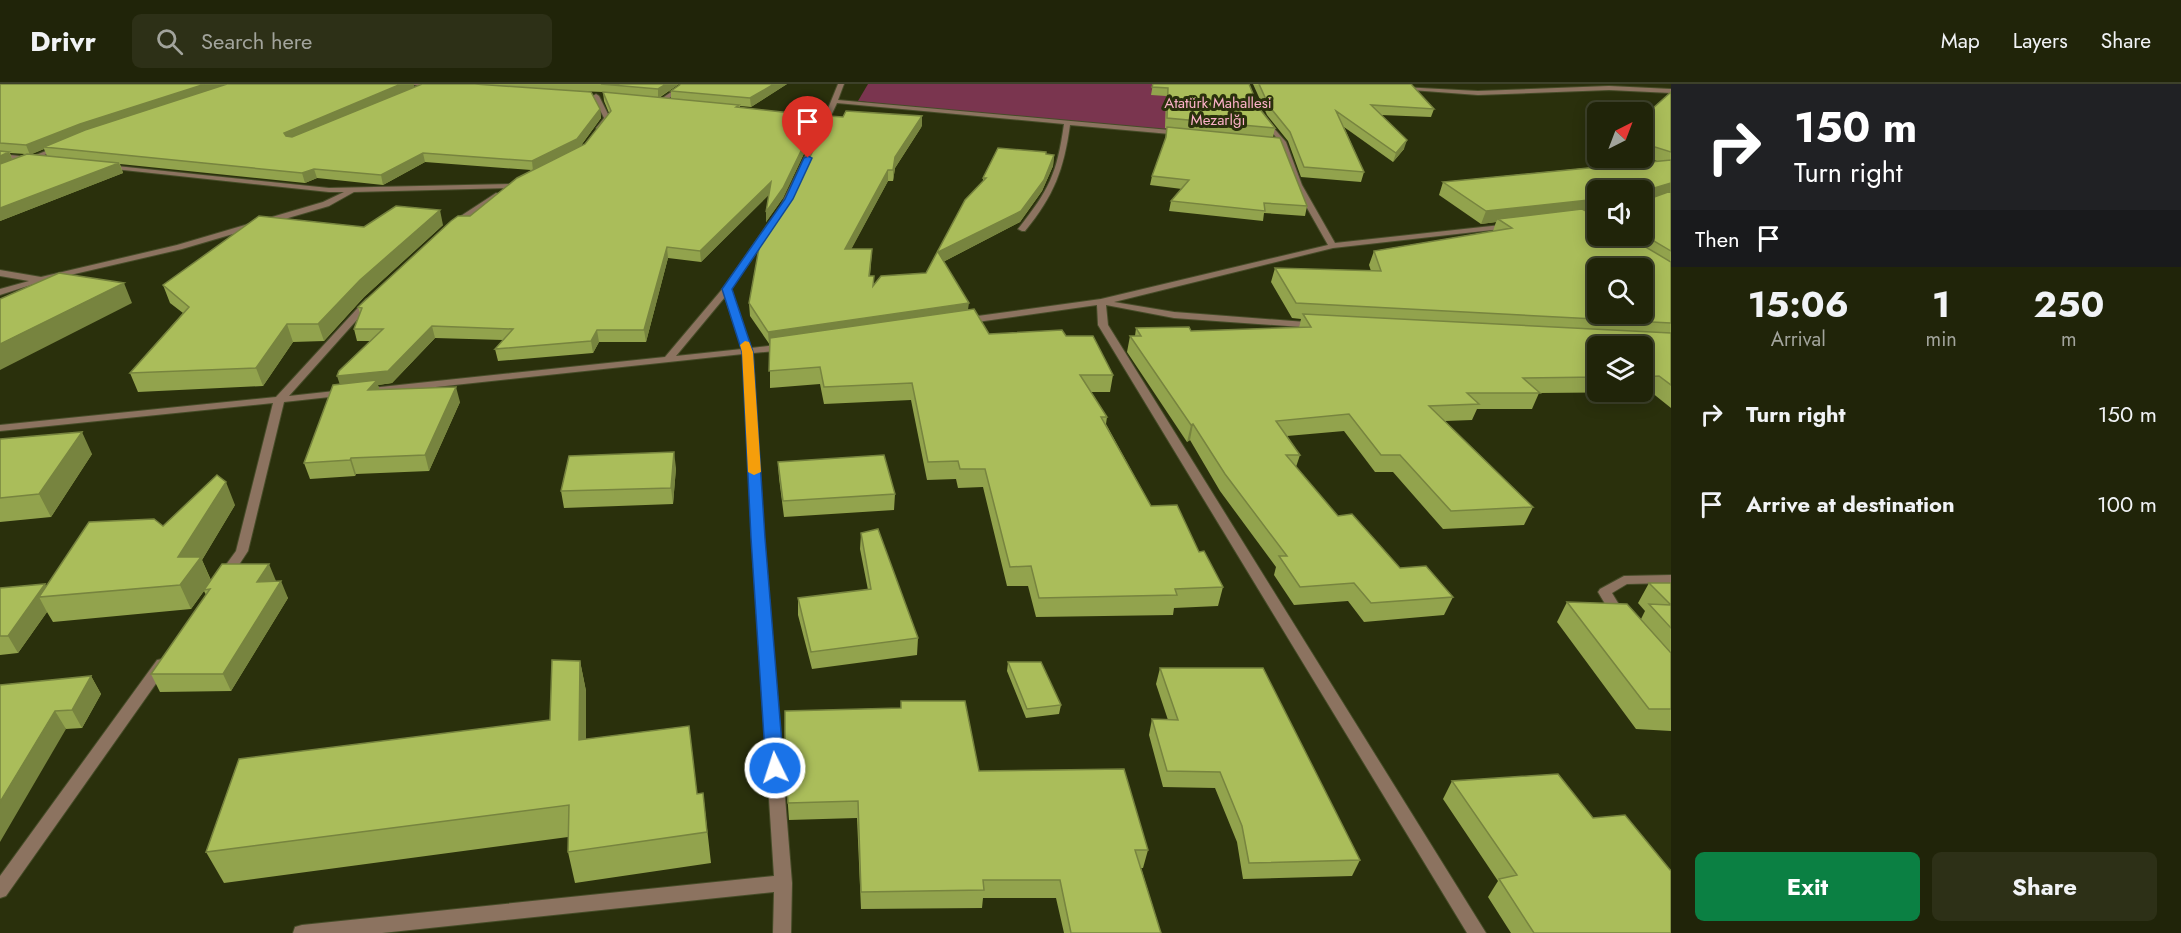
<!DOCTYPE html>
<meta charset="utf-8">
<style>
:root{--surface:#202409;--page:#2d3017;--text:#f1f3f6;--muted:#a2a49c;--line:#3d412a;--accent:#0b8043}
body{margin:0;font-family:Jost,sans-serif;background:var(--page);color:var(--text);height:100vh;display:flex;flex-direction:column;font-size:22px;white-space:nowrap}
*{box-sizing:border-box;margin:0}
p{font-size:20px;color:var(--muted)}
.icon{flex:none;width:33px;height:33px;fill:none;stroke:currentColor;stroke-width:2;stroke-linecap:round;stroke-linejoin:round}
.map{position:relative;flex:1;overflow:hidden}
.side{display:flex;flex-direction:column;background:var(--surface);width:510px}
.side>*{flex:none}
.top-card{background:#202124;color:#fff;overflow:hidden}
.needle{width:39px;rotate:42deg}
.controls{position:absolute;left:1587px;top:18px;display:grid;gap:12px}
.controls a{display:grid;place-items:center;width:66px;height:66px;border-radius:9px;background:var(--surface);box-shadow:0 3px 15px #0003,0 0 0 2px var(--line);font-size:30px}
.pin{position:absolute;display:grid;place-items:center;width:51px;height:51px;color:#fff;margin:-62px -26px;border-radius:50% 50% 50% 0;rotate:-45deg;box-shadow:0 0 6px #0007}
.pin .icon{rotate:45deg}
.me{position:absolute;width:66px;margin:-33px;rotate:356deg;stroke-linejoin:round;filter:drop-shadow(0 0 4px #0008)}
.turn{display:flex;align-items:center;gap:21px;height:126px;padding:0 24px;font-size:27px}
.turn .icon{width:78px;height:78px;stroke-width:2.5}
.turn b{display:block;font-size:42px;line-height:51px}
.then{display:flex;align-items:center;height:57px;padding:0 24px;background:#0003;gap:12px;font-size:22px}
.eta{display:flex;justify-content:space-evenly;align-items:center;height:102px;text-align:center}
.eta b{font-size:36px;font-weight:700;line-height:42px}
.cta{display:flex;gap:12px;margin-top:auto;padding:12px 24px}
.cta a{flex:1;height:69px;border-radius:9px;background:var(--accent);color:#fff;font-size:24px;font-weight:700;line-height:69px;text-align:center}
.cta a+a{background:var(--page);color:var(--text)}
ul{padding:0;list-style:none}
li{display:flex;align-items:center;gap:18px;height:90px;padding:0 24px}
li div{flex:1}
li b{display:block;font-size:22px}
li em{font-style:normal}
header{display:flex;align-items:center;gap:36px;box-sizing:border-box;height:84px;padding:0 30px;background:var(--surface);border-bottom:2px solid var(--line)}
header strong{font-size:28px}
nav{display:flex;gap:33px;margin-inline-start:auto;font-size:21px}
.search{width:420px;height:54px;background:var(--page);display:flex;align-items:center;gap:15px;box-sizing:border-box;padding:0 21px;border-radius:9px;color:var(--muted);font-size:22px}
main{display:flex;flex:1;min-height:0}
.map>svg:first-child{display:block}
</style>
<header>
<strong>Drivr</strong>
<div class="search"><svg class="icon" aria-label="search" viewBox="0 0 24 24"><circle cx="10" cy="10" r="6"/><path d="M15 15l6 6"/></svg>Search here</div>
<nav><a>Map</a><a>Layers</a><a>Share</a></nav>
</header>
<main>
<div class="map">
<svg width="1671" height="849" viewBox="0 0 1671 849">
<rect width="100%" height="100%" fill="#2a300c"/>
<path fill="#7a354f" d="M868,0H1235L1270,60L1094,43L858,17Z"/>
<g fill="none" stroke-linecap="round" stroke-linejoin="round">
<defs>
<path id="minor" d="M407,0H430L437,2L434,4Z
M683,0H690L662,19H658V17Z
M838,0H844L838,16L1181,47L1184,49L1181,51L1070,41C1064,85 1054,112 1025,147H1022L1018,145C1049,106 1057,90 1064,40L837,19L789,121L782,123L781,121L823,35L798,32L801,30L825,32Z
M1609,2L1671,5V9L1609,6L1478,11L1398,5L1401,3L1478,7Z
M596,10L599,12L610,34L599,46L596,44L604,34L593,12Z
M1264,33L1286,58L1302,101L1335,159L1510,140L1514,142L1510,144L1333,164L1114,218L1174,228L1319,239L1321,241L1316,244L1174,234L1106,221L1108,241L1486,849H1467L1098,241L1097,221L963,240L958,237L963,234L1101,215L1328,161L1294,101L1280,58L1261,35Z
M58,62L63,63L0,90V86L23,76L0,74V70L31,73Z
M107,81L329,104L512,100L516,102L512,104L354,108L329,122L182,165L40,198L0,211V205L29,197L0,192V186L41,193L177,161L323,118L344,108H329L105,84L104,83Z
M496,109L503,111L456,143H450V139Z
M767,141L774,143L731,205L751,264L786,260L791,263L786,266L753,269L764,454L792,799L791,849H773L774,808L382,849H293L295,843L302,841L774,792L752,454L743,270L371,310L366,307L371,304L665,273L724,203ZM725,213L742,265L676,272Z
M369,214L373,217L372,219L289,312L344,306L348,307V311L284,318L248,467L229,496L224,497L217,493L236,467L273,319L0,347V341L276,313L366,215Z
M1671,491V499L1627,500L1612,509L1626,532L1624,535H1614L1598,508L1600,505L1624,492Z
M162,575L167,576L169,580L167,584L6,812L0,814V792L157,576Z"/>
</defs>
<use href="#minor" stroke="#464c28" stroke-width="2"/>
<use href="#minor" fill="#8c7360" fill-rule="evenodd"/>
</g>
<path fill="#92a34d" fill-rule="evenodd" d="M0,0L414,3L422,0H679L659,14L671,15V7L787,0L751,23L740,22V24L818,32V40L783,114L766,138V128L769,110L701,178L668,174L646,258H599L593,269L498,277L495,265L503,256L435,254L392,299L378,301L379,305L460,318L429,387L356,390L355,392L310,395L304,379L340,300L370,257H357L354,245L360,229L358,223L470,132L531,86L425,78L383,101L317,94L305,99L120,80L123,89L0,137ZM578,7L603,8L604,17L609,29L585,60L580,63L601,34L600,25ZM44,65L47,72L31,70ZM10,69L25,70L12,75Z
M1153,0L1259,24L1275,44L1273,53L1307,122L1305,132L1264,129L1263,137L1169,127L1171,117L1182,105L1150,101L1152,92L1165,56L1167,44H1165L1166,12L1151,11Z
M1253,0H1406L1434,25L1431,33L1381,31L1404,65L1393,78L1344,43L1364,88L1361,98L1301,93L1288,57L1267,31Z
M1671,8V324L1651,308L1539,309L1532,325H1477L1472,336L1445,337L1533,423L1524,441L1443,445L1393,388H1375L1344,347L1287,352L1300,371L1296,383L1338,432L1400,484L1453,513L1444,531L1364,538L1348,517L1294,521L1274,491L1276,483L1220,407L1190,356L1187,358L1127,268L1130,252H1135L1136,244L1191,247L1299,244L1301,235L1292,234L1271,198L1275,184L1371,187L1369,181L1374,167L1493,147L1496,138L1481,140L1439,111L1443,98L1657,77L1642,72V34ZM1598,106H1642V152H1598ZM1597,127L1595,131L1588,128ZM1598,262H1642V308H1598Z
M922,42L895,84L893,97H888L851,165H872L870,192H874V200L926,189L983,98V94L1046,70L1054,71L1053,82L1042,107L1020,138L943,178L968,226L989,250L1066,252L1113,291L1110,308H1091L1107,333L1106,340L1151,422L1199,468L1223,503L1218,522L1174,524L1173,531L1036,533L1028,502H1007L983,403L958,404L956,395L927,396L911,316L824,320L820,300L770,304V261L750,232L749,219Z
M443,141L364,213L324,257L293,258L263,302L138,308L130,289L183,229L170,219L163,201L364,143Z
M0,355L92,370L51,433L0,438Z
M778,378L895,410L894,426L784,433L779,394Z
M676,384L673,420L564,424L561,407Z
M235,421L202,476L211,496L276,497L288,514L231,607L160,608L151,590L206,511L204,507L191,525L53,538L47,528L18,569L0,571V504L46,503L163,442Z
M861,449L918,554L917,571L812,585L798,531V514L868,506L860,465Z
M1649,499H1671V647L1636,645L1557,538L1567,518L1641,535L1645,527L1638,519Z
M580,577L586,607V655L697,710L703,709L711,779L575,799L568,768V753L224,799L206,768L550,636Z
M1008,578L1061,621L1059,630L1026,634L1007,587Z
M1160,584L1360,776L1352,792L1243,795L1237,758L1215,704L1163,703L1149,651L1152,635L1168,636L1156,600Z
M91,592L101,610L82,644L66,645L0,601Z
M785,680L979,687L1148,766L1143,784H1141L1161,849H1064L1056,814H983L982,824L861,825L857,734L789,736Z
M1452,697L1593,734L1671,849H1511L1488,813L1498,797L1443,715Z"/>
<path fill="#77843f" d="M205,0H233L44,63V65L30,71L26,61L80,40Z
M401,0H414V3L287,58L284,49Z
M666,0H679L658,14V5Z
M774,0H787L751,23L750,14Z
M600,25L601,34L579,64L533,87L532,77Z
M818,32V40L783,114L766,138V128Z
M922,32V42L895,84L893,97V86L895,73Z
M1407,56L1404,65L1393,78L1396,69Z
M9,68L13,77L0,84V72Z
M423,69L425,78L383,101L381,91Z
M1054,71L1053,82L1042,107L1020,138L937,181L938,168Z
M119,79L123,89L0,137V124Z
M314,85L317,94L305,99L302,89Z
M888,86V97L845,177V165Z
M771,98L772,108L701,178L700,167Z
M1671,99V108L1642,118L1647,106Z
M1598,115V125L1597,127L1502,138L1498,135L1496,138L1481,140L1486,127Z
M440,126L443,141L364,213L324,257L318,240L360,196Z
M667,163L668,174L646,258L644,246Z
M124,199L132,219L0,286V260Z
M969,219L967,232L769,261L768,248Z
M287,240L293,258L263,302L256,284Z
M432,242L435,254L392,299L378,301L381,311L341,304L337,292Z
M597,246L599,258L593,269L591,257Z
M456,303L460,318L429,387L425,371Z
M1193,340L1190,356L1187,358L1191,341Z
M82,348L92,370L51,433L39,410Z
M674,368L676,384L673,420L671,404Z
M351,374L356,390L355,392L350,376Z
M226,398L235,421L202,476L211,497L204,506V507L191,525L180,501L178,473Z
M269,480L276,497L257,498Z
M281,497L288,514L231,607L223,590Z
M45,500L52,512L39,513L47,528L18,569L8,552Z
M580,577L586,607V687L579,656Z
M91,592L101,610L82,644L72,626Z
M55,627L66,645L0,758V718Z"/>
<path fill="#aabd5a" stroke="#77843f" stroke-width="1.5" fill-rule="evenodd" d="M0,0H205L80,40L26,61L0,59Z
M227,0H401L284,49L286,52L292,53L422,0H475L591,8L600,25L577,55L532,77L423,69L381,91L314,85L302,89L44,63L85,46Z
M601,0H666L658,5Z
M681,0H774L750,14L671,7Z
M1153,0H1249L1259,24L1275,44L1167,34L1168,4L1152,3Z
M1259,0H1411L1434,25L1371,21L1407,56L1396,69L1336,27L1364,88L1304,83L1290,48L1269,22Z
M603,8L739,21L736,23L818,32L783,104L766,128L771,98L700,167L667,163L644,246H597L591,257L495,265L513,245L432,242L388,287L337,292L339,287L383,245H354L362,224L358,223L451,137L458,132H470L517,94L585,60L611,27Z
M1671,8V68L1642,59V34Z
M846,27L922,32L895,73L893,86H888L845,165H872L869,192H874L873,202L881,192L926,189L965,116L986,94H983L998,64L1046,68V70L1054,71L1044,96L1021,127L938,168L969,219L768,248L749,219L761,153L795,105L829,32L843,33Z
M1167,43L1280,54L1307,122L1264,119L1265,127L1171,117L1189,96L1152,92L1166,53Z
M0,67L9,68L0,72Z
M27,70L119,79L0,124V80Z
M1671,76V99L1647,106L1646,113L1649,115L1671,107V167L1642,150V106H1598V115L1486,127L1443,98Z
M396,122L440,126L360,196L318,240H287L256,284L130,289L189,223L163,201L259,132L364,143Z
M1582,125L1598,133V152H1627L1671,178V239L1296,219L1275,184L1381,187L1374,167L1512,144L1498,135ZM1598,184H1642V230H1598Z
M59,189L124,199L0,260V215Z
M974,225L989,250L1062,246L1066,252H1093L1113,291H1080L1107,333H1101L1151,422L1177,421L1199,468L1204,467L1223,503L1175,505L1177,511L1039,514L1031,482L1010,483L985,385H960L958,377L928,378L912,299L824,303L820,283L769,287L770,254Z
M1303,230L1671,249V301L1659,292L1642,293V262H1598V293L1523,294L1540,309H1467L1479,320L1429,322L1533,423L1451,427L1400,371H1381L1349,330L1276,337L1300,371H1286L1338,432L1352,430L1400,484L1426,482L1453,513L1371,519L1354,499L1300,503L1279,472H1287L1225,390L1193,340L1191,341L1130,252H1141L1136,244L1189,243L1191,247L1311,243Z
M377,296L368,306L456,303L425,371L351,374L350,376L304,379L333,301Z
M82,348L39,410L0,414V355Z
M674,368L671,404L561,407L569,372Z
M884,371L895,410L783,417L778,378Z
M217,391L226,398L178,473H201L180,501L39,513L89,438L154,435L163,442Z
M878,445L918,554L811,568L798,514L871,505L861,449Z
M222,480H269L257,498L281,497L223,590H151L210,505L204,506Z
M1649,499H1671V544L1649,520L1671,521Z
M45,500L8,552H0V504Z
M1567,518L1627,520L1671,569V625H1649Z
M552,576L580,577L579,656L689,642L697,710L703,709L707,748L568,768L569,721L206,768L239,675L550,636Z
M1008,578H1041L1061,621L1027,625Z
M1160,584H1263L1360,776L1249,779L1242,742L1220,688L1167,687L1152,635L1178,636Z
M91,592L72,626L55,627L0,718V601Z
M901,617H965L979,687L1124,685L1148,766H1135L1161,849H1071L1060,796H983L984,806L861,808L858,717L788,719L785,680V627L901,624Z
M1558,690L1593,734L1625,731L1671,787V849H1534L1499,795L1517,791L1452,697Z"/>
<path fill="#1a73e8" stroke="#114b97" stroke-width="1.5" d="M808,72L812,74L793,115L732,205L753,268L765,454L784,684L781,689L775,691L768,689L766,684L751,454L742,268L722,205L785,115L804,74Z"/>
<path fill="#f59e0b" d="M745,257L749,258L753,268L761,388L754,391L748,388L742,268L740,261Z"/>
<g text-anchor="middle" stroke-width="6" stroke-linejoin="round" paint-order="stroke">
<g font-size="15" fill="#fcb0c8" stroke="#2a300c">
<text x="1218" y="24">Atatürk Mahallesi<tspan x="1218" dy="17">Mezarlğı</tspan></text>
</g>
</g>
</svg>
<div class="controls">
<a><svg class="needle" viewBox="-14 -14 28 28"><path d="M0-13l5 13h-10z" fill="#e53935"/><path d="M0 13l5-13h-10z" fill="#a2a49c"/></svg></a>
<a><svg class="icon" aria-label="sound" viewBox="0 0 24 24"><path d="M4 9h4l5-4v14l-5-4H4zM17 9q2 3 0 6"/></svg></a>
<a><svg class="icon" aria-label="search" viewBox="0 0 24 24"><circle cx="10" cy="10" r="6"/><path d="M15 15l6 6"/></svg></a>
<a><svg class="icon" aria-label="layers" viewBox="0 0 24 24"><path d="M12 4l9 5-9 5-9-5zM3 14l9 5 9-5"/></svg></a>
</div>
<div class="pin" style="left:808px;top:74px;background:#d93025"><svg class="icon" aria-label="arrive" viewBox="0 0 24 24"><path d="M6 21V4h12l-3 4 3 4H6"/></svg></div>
<svg class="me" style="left:775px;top:684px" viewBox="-20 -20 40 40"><circle r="17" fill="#1a73e8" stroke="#fff" stroke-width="3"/><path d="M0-11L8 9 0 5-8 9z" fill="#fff"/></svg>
</div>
<section class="side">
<div class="top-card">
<div class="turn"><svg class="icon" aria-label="right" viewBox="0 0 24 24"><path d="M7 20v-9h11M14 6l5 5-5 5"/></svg><div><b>150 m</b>Turn right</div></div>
<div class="then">Then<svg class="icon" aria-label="arrive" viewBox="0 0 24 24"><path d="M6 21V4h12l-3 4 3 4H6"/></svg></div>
</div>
<div class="eta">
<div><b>15:06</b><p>Arrival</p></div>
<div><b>1</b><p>min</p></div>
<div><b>250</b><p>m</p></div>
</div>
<ul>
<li><svg class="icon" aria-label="right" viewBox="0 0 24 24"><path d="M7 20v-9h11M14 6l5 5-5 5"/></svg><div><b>Turn right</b></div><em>150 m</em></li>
<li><svg class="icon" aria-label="arrive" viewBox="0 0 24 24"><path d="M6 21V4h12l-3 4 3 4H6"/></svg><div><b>Arrive at destination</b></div><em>100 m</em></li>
</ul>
<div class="cta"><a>Exit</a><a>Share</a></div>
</section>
</main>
